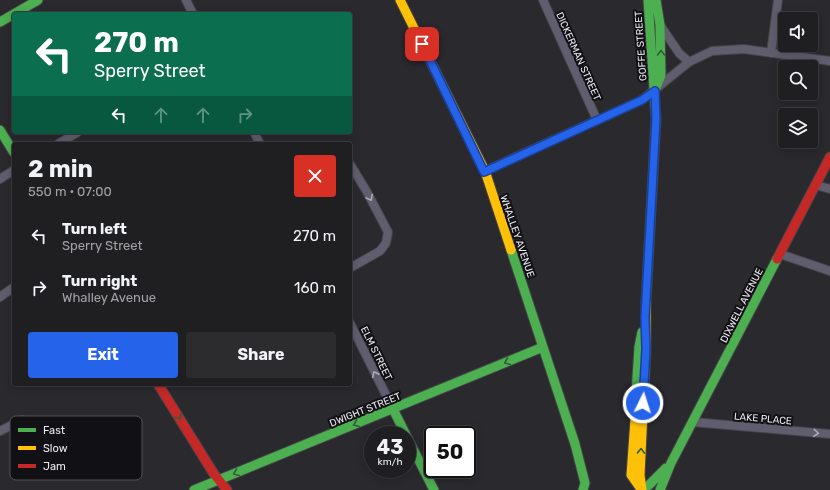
<!DOCTYPE html>
<meta charset="utf-8">
<style>
:root{--surface:#1f1f22;--page:#2c2c2f;--text:#f1f3f6;--muted:#a1a2a5;--line:#3c3d40;--accent:#2563eb}
body{margin:0;font-family:Rubik,sans-serif;background:var(--page);color:var(--text);height:100vh;display:flex;flex-direction:column;font-size:15px;white-space:nowrap}
*{box-sizing:border-box;margin:0}
p{font-size:13px;color:var(--muted)}
.icon{flex:none;width:22px;height:22px;fill:none;stroke:currentColor;stroke-width:2;stroke-linecap:round;stroke-linejoin:round}
.map{position:relative;flex:1;overflow:hidden}
.panel{position:absolute;left:12px;top:142px;width:340px;height:244px;display:flex;flex-direction:column;background:var(--surface);border-radius:4px;box-shadow:0 2px 10px #0003,0 0 0 1px var(--line)}
.panel>*{flex:none}
.guide{position:absolute;left:12px;top:12px;width:340px;height:122px;border-radius:4px;box-shadow:0 2px 10px #0003,0 0 0 1px var(--line);background:#0b6e4f;color:#fff;overflow:hidden}
.controls{position:absolute;left:778px;top:12px;display:grid;gap:8px}
.controls a{display:grid;place-items:center;width:40px;height:40px;border-radius:4px;background:var(--surface);box-shadow:0 2px 10px #0003,0 0 0 1px var(--line);font-size:20px}
.speed{position:absolute;left:364px;top:426px;display:flex;gap:8px;font-size:20px;font-weight:700;text-align:center}
.speed>*{display:grid;place-content:center;width:52px;height:52px;border-radius:50%;background:var(--surface);box-shadow:0 2px 10px #0003,0 0 0 1px var(--line);line-height:1}
.speed small{font-size:10px;font-weight:400}
.speed .limit{border:2px solid #111;border-radius:6px;background:#fff;color:#111}
.pin{position:absolute;display:grid;place-items:center;width:34px;height:34px;color:#fff;margin:-17px;border-radius:8px;box-shadow:0 2px 6px #0006}
.me{position:absolute;width:44px;margin:-22px;rotate:4deg;stroke-linejoin:round;filter:drop-shadow(0 0 3px #0008)}
.turn{display:flex;align-items:center;gap:14px;height:84px;padding:0 16px;font-size:18px}
.turn .icon{width:52px;height:52px;stroke-width:2.5}
.turn b{display:block;font-size:28px;line-height:34px}
.lanes{display:flex;align-items:center;height:38px;padding:0 16px;background:#0003;justify-content:center;gap:20px;direction:ltr}
.lanes .off{opacity:.35}
.round{display:grid;place-items:center;flex:none;width:42px;height:42px;border-radius:4px;background:var(--page)}
.headline{display:flex;align-items:center;justify-content:space-between;height:68px;padding:0 16px}
h1{font-size:24px;font-weight:700;line-height:30px}
.action{display:flex;gap:8px;margin-top:auto;padding:8px 16px}
.action a{flex:1;height:46px;border-radius:4px;background:var(--accent);color:#fff;font-size:16px;font-weight:700;line-height:46px;text-align:center}
.action a+a{background:var(--page);color:var(--text)}
ul{padding:0;list-style:none}
li{display:flex;align-items:center;gap:12px;height:52px;padding:0 16px}
li div{flex:1}
li b{display:block;font-size:15px}
li em{font-style:normal}
.map>svg:first-child{display:block}
</style>
<div class="map">
<svg width="830" height="490" viewBox="0 0 830 490">
<rect width="100%" height="100%" fill="#29292e"/>
<g fill="none" stroke-linecap="round" stroke-linejoin="round">
<defs>
<path id="street" d="M186,0L193,14
M543,0L597,120
M660,25L679,53L689,62
M771,53L778,0
M254,132L260,144
M58,144L78,132
M350,164L367,192L388,232L386,243L380,251L350,268
M485,171L642,100L689,62L712,51L744,49L830,61
M0,179L14,170
M815,185L830,189
M780,254L830,271
M0,297L14,287
M350,323L393,409
M693,422L830,434
M0,431L22,420"/>
<path id="fast" d="M14,14L38,0
M0,22L14,14
M655,90L661,75L660,25L656,0
M0,130L14,153
M511,250L575,444L585,483L583,490
M646,302L656,119L648,0
M636,393L639,347L642,332
M393,409L406,435
M407,437L434,490
M194,490L543,347
M641,490L649,485L666,468
M660,490L671,463L777,259"/>
<path id="slow" d="M400,0L485,171L511,250
M635,420L631,475L641,489
M642,490L640,475L646,349V302"/>
<path id="jam" d="M777,259L830,157
M158,384L214,474L227,490"/>
</defs>
<use href="#street" stroke="#454548" stroke-width="10"/>
<use href="#fast" stroke="#454548" stroke-width="11"/>
<use href="#slow" stroke="#454548" stroke-width="11"/>
<use href="#jam" stroke="#454548" stroke-width="11"/>
<use href="#street" stroke="#605e6e" stroke-width="8"/>
<use href="#fast" stroke="#4caf50" stroke-width="9"/>
<use href="#slow" stroke="#ffc107" stroke-width="9"/>
<use href="#jam" stroke="#c62828" stroke-width="9"/>
</g>
<defs><path id="oneway-chevron" d="M-2-3.5L2.5 0L-2 3.5" fill="none" stroke-width="1.6" stroke-linecap="round" stroke-linejoin="round"/></defs>
<g stroke="#2e6032">
<use href="#oneway-chevron" transform="translate(661 53) rotate(-91)"/>
<use href="#oneway-chevron" transform="translate(507 362) rotate(157)"/>
<use href="#oneway-chevron" transform="translate(179 417) rotate(58)"/>
<use href="#oneway-chevron" transform="translate(356 424) rotate(158)"/>
<use href="#oneway-chevron" transform="translate(641 451) rotate(-88)"/>
<use href="#oneway-chevron" transform="translate(236 473) rotate(158)"/>
</g>
<g stroke="#acaab6">
<use href="#oneway-chevron" transform="translate(370 198) rotate(62)"/>
<use href="#oneway-chevron" transform="translate(375 374) rotate(-116)"/>
<use href="#oneway-chevron" transform="translate(816 433) rotate(5)"/>
</g>
<g fill="none" stroke-linecap="round" stroke-linejoin="round">
<defs>
<path id="route" d="M422,44L484,172L642,100L655,91L656,119L645,317L646,349L643,403"/>
</defs>
<use href="#route" stroke="#184099" stroke-width="10"/>
<use href="#route" stroke="#2563eb" stroke-width="7"/>
</g>
<g text-anchor="middle" stroke-width="4" stroke-linejoin="round" paint-order="stroke">
<g font-size="10" fill="#eae9f0" stroke="#111015">
<text transform="translate(640 46) rotate(-94)" y="4">GOFFE STREET</text>
<text transform="translate(579 56) rotate(66)" y="4">DICKERMAN STREET</text>
<text transform="translate(518 236) rotate(71)" y="4">WHALLEY AVENUE</text>
<text transform="translate(741 305) rotate(-63)" y="4">DIXWELL AVENUE</text>
<text transform="translate(377 353) rotate(64)" y="4">ELM STREET</text>
<text transform="translate(365 409) rotate(-22)" y="4">DWIGHT STREET</text>
<text transform="translate(763 418) rotate(5)" y="4">LAKE PLACE</text>
</g>
</g>
<rect x="10" y="416" width="132" height="64" rx="6" fill="#111015" stroke="#525157" stroke-width="1"/>
<rect x="18" y="428" width="18" height="4" fill="#4caf50"/>
<rect x="18" y="446" width="18" height="4" fill="#ffc107"/>
<rect x="18" y="464" width="18" height="4" fill="#c62828"/>
<g font-size="11" fill="#eae9f0">
<text x="43" y="434">Fast</text>
<text x="43" y="452">Slow</text>
<text x="43" y="470">Jam</text>
</g>
</svg>
<div class="controls">
<a><svg class="icon" aria-label="sound" viewBox="0 0 24 24"><path d="M4 9h4l5-4v14l-5-4H4zM17 9q2 3 0 6"/></svg></a>
<a><svg class="icon" aria-label="search" viewBox="0 0 24 24"><circle cx="10" cy="10" r="6"/><path d="M15 15l6 6"/></svg></a>
<a><svg class="icon" aria-label="layers" viewBox="0 0 24 24"><path d="M12 4l9 5-9 5-9-5zM3 14l9 5 9-5"/></svg></a>
</div>
<div class="speed"><div>43<small>km/h</small></div><div class="limit">50</div></div>
<div class="pin" style="left:422px;top:44px;background:#d93025"><svg class="icon" aria-label="arrive" viewBox="0 0 24 24"><path d="M6 21V4h12l-3 4 3 4H6"/></svg></div>
<svg class="me" style="left:643px;top:403px" viewBox="-20 -20 40 40"><circle r="17" fill="#2563eb" stroke="#fff" stroke-width="3"/><path d="M0-11L8 9 0 5-8 9z" fill="#fff"/></svg>
<div class="guide">
<div class="turn"><svg class="icon" aria-label="left" viewBox="0 0 24 24"><path d="M17 20v-9H6M10 6l-5 5 5 5"/></svg><div><b>270 m</b>Sperry Street</div></div>
<div class="lanes"><svg class="icon" aria-label="left" viewBox="0 0 24 24"><path d="M17 20v-9H6M10 6l-5 5 5 5"/></svg><svg class="icon off" aria-label="ahead" viewBox="0 0 24 24"><path d="M12 20V5M6 11l6-6 6 6"/></svg><svg class="icon off" aria-label="ahead" viewBox="0 0 24 24"><path d="M12 20V5M6 11l6-6 6 6"/></svg><svg class="icon off" aria-label="right" viewBox="0 0 24 24"><path d="M7 20v-9h11M14 6l5 5-5 5"/></svg></div>
</div>
<section class="panel">
<div class="headline"><div><h1>2 min</h1><p>550 m · 07:00</p></div><a class="round" style="background:#d93025;color:#fff"><svg class="icon" aria-label="close" viewBox="0 0 24 24"><path d="M6 6l12 12M18 6L6 18"/></svg></a></div>
<ul>
<li><svg class="icon" aria-label="left" viewBox="0 0 24 24"><path d="M17 20v-9H6M10 6l-5 5 5 5"/></svg><div><b>Turn left</b><p>Sperry Street</p></div><em>270 m</em></li>
<li><svg class="icon" aria-label="right" viewBox="0 0 24 24"><path d="M7 20v-9h11M14 6l5 5-5 5"/></svg><div><b>Turn right</b><p>Whalley Avenue</p></div><em>160 m</em></li>
</ul>
<div class="action"><a>Exit</a><a>Share</a></div>
</section>
</div>
